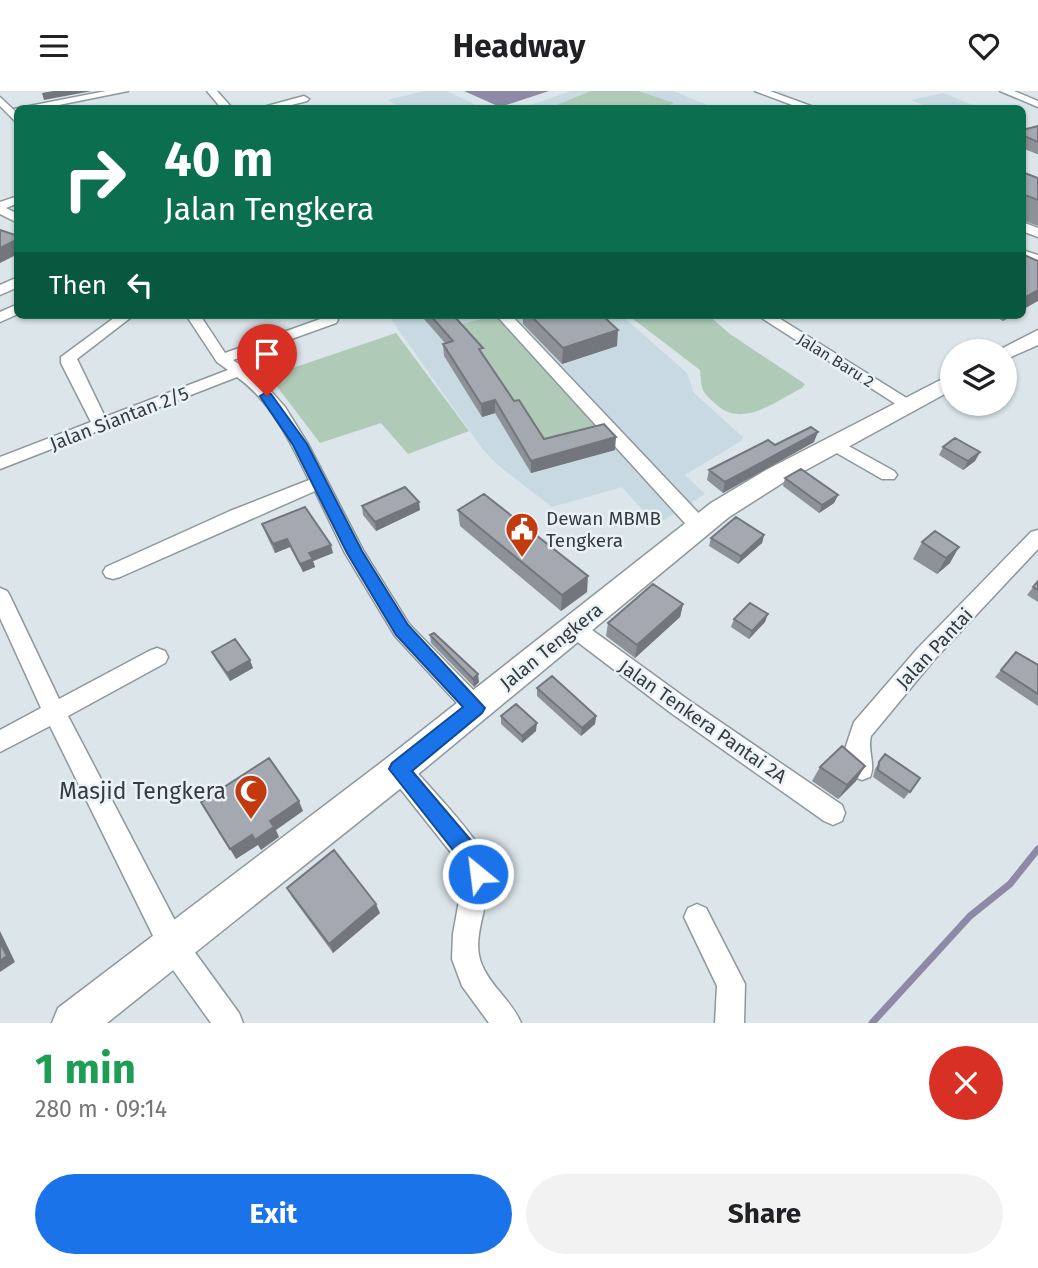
<!DOCTYPE html>
<meta charset="utf-8">
<style>
:root{--surface:#fff;--page:#f2f2f2;--text:#202124;--muted:#757577;--accent:#1a73e8}
body{margin:0;font-family:"Fira Sans",sans-serif;background:var(--page);color:var(--text);height:100vh;display:flex;flex-direction:column;font-size:26px;white-space:nowrap}
*{box-sizing:border-box;margin:0}
p{font-size:23px;color:var(--muted)}
.icon{flex:none;width:38px;height:38px;fill:none;stroke:currentColor;stroke-width:2;stroke-linecap:round;stroke-linejoin:round}
.map{position:relative;height:932px;overflow:hidden}
.sheet{display:flex;flex-direction:column;background:var(--surface);flex:1}
.sheet>*{flex:none}
.hud{position:absolute;left:14px;top:14px;width:1012px;height:214px;border-radius:10px;box-shadow:0 2px 5px #0004;background:#0b6e4f;color:#fff;overflow:hidden}
.tools{position:absolute;left:940px;top:248px;display:grid;gap:14px}
.tools a{display:grid;place-items:center;width:77px;height:77px;border-radius:50%;background:var(--surface);box-shadow:0 2px 5px #0004;font-size:35px}
.pin{position:absolute;display:grid;place-items:center;width:60px;height:60px;color:#fff;margin:-72px -30px;border-radius:50% 50% 50% 0;rotate:-45deg;box-shadow:0 0 7px #0007}
.pin .icon{rotate:45deg}
.me{position:absolute;width:77px;margin:-38px;rotate:331deg;stroke-linejoin:round;filter:drop-shadow(0 0 5px #0008)}
.turn{display:flex;align-items:center;gap:24px;height:147px;padding:0 35px;font-size:32px}
.turn .icon{width:91px;height:91px;stroke-width:2.5}
.turn b{display:block;font-size:49px;line-height:60px}
.then{display:flex;align-items:center;height:66px;padding:0 35px;background:#0003;gap:14px;font-size:26px}
.round{display:grid;place-items:center;flex:none;width:74px;height:74px;border-radius:37px;background:var(--page)}
.head{display:flex;align-items:center;justify-content:space-between;height:119px;padding:0 35px}
h1{font-size:42px;font-weight:700;line-height:52px;color:#1e9e55}
.primary-button{display:flex;gap:14px;margin-top:auto;padding:14px 35px}
.primary-button a{flex:1;height:80px;border-radius:42px;background:var(--accent);color:#fff;font-size:28px;font-weight:700;line-height:80px;text-align:center}
.primary-button a+a{background:var(--page);color:var(--text)}
header{display:flex;justify-content:space-between;align-items:center;height:91px;padding:0 35px;background:var(--surface);font-size:32px;font-weight:700}
.map>svg:first-child{display:block}
</style>
<header><svg class="icon" aria-label="menu" viewBox="0 0 24 24"><path d="M4 6h16M4 12h16M4 18h16"/></svg>Headway<svg class="icon" aria-label="heart" viewBox="0 0 24 24"><path d="M12 20l-8-8c-3-5 5-10 8-4 3-6 11-1 8 4z"/></svg></header>
<div class="map">
<svg width="1038" height="932" viewBox="0 0 1038 932">
<rect width="100%" height="100%" fill="#dbe5ea"/>
<path fill="#c8d9e1" d="M425,0H447L482,17H404L387,9Z
M571,0H673L715,17L528,15Z
M943,2L980,17H931L911,9Z
M388,224H621L687,282L694,302L743,346L741,350L685,384L705,403L656,434L622,396L552,416L499,375L484,360Z"/>
<path fill="#afcab7" d="M591,0H638L674,12L668,15L671,18L549,17Z
M497,224L607,346L552,363L459,234Z
M628,224H708L730,243L805,293L802,297C777,309 744,337 718,315C701,300 702,301 700,279Z
M396,242L469,340L408,363L381,332L320,352L269,285Z"/>
<path fill="#8e89a6" d="M464,0H549L500,16Z"/>
<g fill="none" stroke-linecap="round" stroke-linejoin="round">
<path stroke="#8e89a6" stroke-width="7" d="M872,932L970,825L1010,793L1038,758"/>
<defs>
<path id="street" d="M106,0H128L39,18H18V21L14,18Z
M207,0H217L233,18H222Z
M755,0H770L819,18H803Z
M1000,0H1014L1038,10V16Z
M304,5L309,8L307,10L276,18H256Z
M0,6L18,23V33L0,15Z
M18,105V112L6,117L18,123V132L0,123V111Z
M1022,131L1038,137V146L1022,140Z
M1022,159L1038,164V173L1022,167Z
M18,186V196L0,204V194Z
M18,213V223L0,231V221Z
M118,224H134L77,268L105,326L228,279L217,271L186,224H200L225,262L323,227L321,224H335L338,229L336,232L233,269L260,288L285,316L308,353L363,459L409,533L484,610L487,617L484,624L476,627L468,624L395,545L345,462L315,400L120,486L113,488L106,486L103,481L106,476L230,420L309,389C291,352 272,311 237,286L0,378V366L91,331L61,272V266Z
M496,224H511L706,430L708,435L706,440H692Z
M757,224H774L916,313L908,318L902,317Z
M834,347L894,380L897,384L894,388H882L828,357L826,353Z
M1038,439V458L934,569L871,645C867,659 876,673 870,686L862,689L854,686L845,658L854,631L918,557L1031,441Z
M0,497L7,500L10,505L59,608L149,560L157,557L165,560L168,566L165,572L68,625L183,845L239,922L243,932H211L163,865L50,635L0,661V639L41,617L0,527Z
M574,529L581,531L687,608L842,714L845,722L842,730L833,734L824,730L671,622L567,543L564,537L567,531Z
M399,667L407,670C431,698 461,728 481,758C487,768 489,782 488,794C487,820 471,849 482,874C491,896 512,910 521,932H489L462,895L452,868L453,843L462,793L460,773L391,686L387,678L391,670Z
M697,813L706,817L745,893L744,932H715L717,895L684,826L688,817Z"/>
<path id="secondary" d="M1038,239V254L1004,269V261H995Z
M952,283V299L784,391L729,426L411,689L107,932H52L58,917L387,667L711,412L766,379Z"/>
</defs>
<use href="#street" stroke="#8e989c" stroke-width="3"/>
<use href="#secondary" stroke="#8e989c" stroke-width="3"/>
<use href="#street" fill="#fff" fill-rule="evenodd"/>
<use href="#secondary" fill="#fff" fill-rule="evenodd"/>
</g>
<path fill="#8d9198" d="M1038,35V63H1037L1022,57V39Z
M1022,81L1038,87V135L1022,129Z
M424,224H453L483,264L514,310L544,348L615,359L531,382L495,322L482,326L444,265L443,253L445,252L424,228Z
M523,224H602L617,255L562,273L523,233Z
M992,224H1013L1003,230Z
M814,351L723,402L707,389L709,379L775,354Z
M943,356L980,361L975,370L963,379L939,364Z
M785,387L838,404L834,412L819,422L783,395Z
M362,415L420,419L376,440L363,424Z
M458,419L587,501L561,520L460,435Z
M262,433L333,462L313,470L315,476L303,481L290,456L275,462L265,441Z
M935,440L950,472L937,483L913,468L922,451Z
M764,444L762,452L738,473L709,455L711,447Z
M1038,490V511L1027,504Z
M683,513L680,526L635,567L606,545L608,532Z
M734,528L765,531L749,548L731,536Z
M430,544L479,591L474,596L431,552Z
M212,561L253,577L230,590L216,569Z
M1038,574V615L995,586L1001,579Z
M537,597L596,625L595,633L581,645L537,605Z
M501,625L536,640L522,652L501,633Z
M885,663L920,687L904,708L873,686L875,678Z
M820,676L856,690L838,708L812,690Z
M287,797L380,822L333,862L292,806Z"/>
<path fill="#73767c" d="M53,0H92L44,9L42,2Z
M18,148V163L0,172V157Z
M1038,199V210L1022,219V208Z
M1006,224H1013L1003,230Z
M618,239L617,255L562,273L563,257Z
M495,309V322L482,326L481,313Z
M818,341L814,351L723,402L725,391Z
M616,346L615,359L531,382V370Z
M980,361L975,370L963,379L968,370Z
M838,404L834,412L819,422L822,414Z
M419,411L420,419L376,440L375,431Z
M764,444L762,452L738,473L741,465Z
M287,448L290,456L275,462L273,453Z
M331,454L333,462L313,470L315,476L303,481L300,473L309,462Z
M959,456L950,472L937,483L946,467Z
M588,485L587,501L561,520L562,504Z
M683,513L680,526L635,567L637,554Z
M768,523L765,531L749,548L752,540Z
M250,569L253,577L230,590L227,582Z
M478,583L479,591L474,596L473,588Z
M596,625L595,633L581,645L582,637Z
M537,632L536,640L522,652V645Z
M865,675L856,690L838,708L847,694Z
M299,710L303,720L276,739L279,746L261,759L255,749L270,730Z
M252,744L258,754L236,768L230,758Z
M376,813L380,822L333,862L329,853Z
M0,840L15,871L0,881Z"/>
<path fill="#a4a9b1" stroke="#73767c" stroke-width="2" d="M1038,35V51L1022,44V39Z
M1022,81L1038,87V109L1022,103Z
M0,139L18,145V148L0,157Z
M1022,163L1038,170V199L1022,208Z
M430,224H453L483,257L479,258L514,310L519,309L544,348L604,333L616,346L531,370L495,309L481,313L443,253L453,250Z
M530,224H602L618,239L563,257Z
M811,336L818,341L725,391L709,379L768,349L775,354Z
M955,347L980,361L968,370L943,356Z
M801,378L838,404L822,414L785,387Z
M405,396L419,411L375,431L362,415Z
M484,403L588,485L562,504L458,419Z
M305,416L331,454L309,462L313,468L300,473L287,448L273,453L262,433Z
M736,426L764,444L741,465L711,447Z
M935,440L959,456L946,467L922,451Z
M1038,490V499L1033,496Z
M653,493L683,513L637,554L608,532Z
M750,512L768,523L752,540L734,528Z
M434,542L478,583L473,588L430,544Z
M235,548L250,569L227,582L212,561Z
M1016,561L1038,574V603L1001,579Z
M552,585L596,625L582,637L537,597Z
M516,613L537,632L522,645L501,625Z
M842,655L865,675L847,694L820,676Z
M885,663L920,687L910,701L878,679L879,671Z
M269,667L299,710L270,730L274,736L269,739L255,749L252,744L230,758L201,711Z
M334,759L376,813L329,853L287,797Z
M0,851L7,865L0,870Z"/>
<path fill="#1a73e8" stroke="#114b97" stroke-width="2" d="M267,301L271,303L307,353L362,460L408,534L485,617L482,622L412,680L480,760L488,783L485,791L478,794L470,791L464,773L389,678L392,672L463,616L396,544L347,462L293,354L260,305Z"/>
<defs>
<symbol id="civic-pin" viewBox="-11 -11 22 30"><path d="M0 17L-7.5 6A9.5 9.5 0 1 1 7.5 6Z" fill="#c23a0e" stroke="#e9f3f7"/><path d="M-.6-6.5H3V-4.5H.6V-3L4-1V1h2V6H-6V1h2V-1L-.6-3ZM-1.2 2.5V6h2.4V2.5Z" fill="#fff"/></symbol>
<symbol id="mosque-pin" viewBox="-11 -11 22 30"><path d="M0 17L-7.5 6A9.5 9.5 0 1 1 7.5 6Z" fill="#c23a0e" stroke="#e9f3f7"/><path d="M3.5-4.9A6 6 0 1 0 3.5 4.9A5 5 0 1 1 3.5-4.9Z" fill="#fff"/></symbol>
</defs>
<g fill-rule="evenodd">
<use href="#civic-pin" x="503" y="419" width="38" height="52"/>
<use href="#mosque-pin" x="232" y="681" width="38" height="52"/>
</g>
<g text-anchor="middle" stroke-width="5" stroke-linejoin="round" paint-order="stroke">
<g font-size="16" fill="#373b3d" stroke="#e9f3f7">
<text transform="translate(836 269) rotate(32)" y="6">Jalan Baru 2</text>
</g>
<g font-size="19" fill="#373b3d" stroke="#e9f3f7">
<text transform="translate(119 327) rotate(-21)" y="7">Jalan Siantan 2/5</text>
<text transform="translate(551 555) rotate(-39)" y="7">Jalan Tengkera</text>
<text transform="translate(934 557) rotate(-47)" y="7">Jalan Pantai</text>
<text transform="translate(703 630) rotate(35)" y="7">Jalan Tenkera Pantai 2A</text>
</g>
<g font-size="19" fill="#373b3d" stroke="#e9f3f7" text-anchor="start">
<text x="546" y="434">Dewan MBMB<tspan x="546" dy="22">Tengkera</tspan></text>
</g>
<g font-size="23" fill="#373b3d" stroke="#e9f3f7" text-anchor="end">
<text x="226" y="708">Masjid Tengkera</text>
</g>
</g>
</svg>
<div class="tools">
<a><svg class="icon" aria-label="layers" viewBox="0 0 24 24"><path d="M12 4l9 5-9 5-9-5zM3 14l9 5 9-5"/></svg></a>
</div>
<div class="pin" style="left:267px;top:305px;background:#d93025"><svg class="icon" aria-label="arrive" viewBox="0 0 24 24"><path d="M6 21V4h12l-3 4 3 4H6"/></svg></div>
<svg class="me" style="left:478px;top:783px" viewBox="-20 -20 40 40"><circle r="17" fill="#1a73e8" stroke="#fff" stroke-width="3"/><path d="M0-11L8 9 0 5-8 9z" fill="#fff"/></svg>
<div class="hud">
<div class="turn"><svg class="icon" aria-label="right" viewBox="0 0 24 24"><path d="M7 20v-9h11M14 6l5 5-5 5"/></svg><div><b>40 m</b>Jalan Tengkera</div></div>
<div class="then">Then<svg class="icon" aria-label="left" viewBox="0 0 24 24"><path d="M17 20v-9H6M10 6l-5 5 5 5"/></svg></div>
</div>
</div>
<section class="sheet">
<div class="head"><div><h1>1 min</h1><p>280 m · 09:14</p></div><a class="round" style="background:#d93025;color:#fff"><svg class="icon" aria-label="close" viewBox="0 0 24 24"><path d="M6 6l12 12M18 6L6 18"/></svg></a></div>
<div class="primary-button"><a>Exit</a><a>Share</a></div>
</section>
